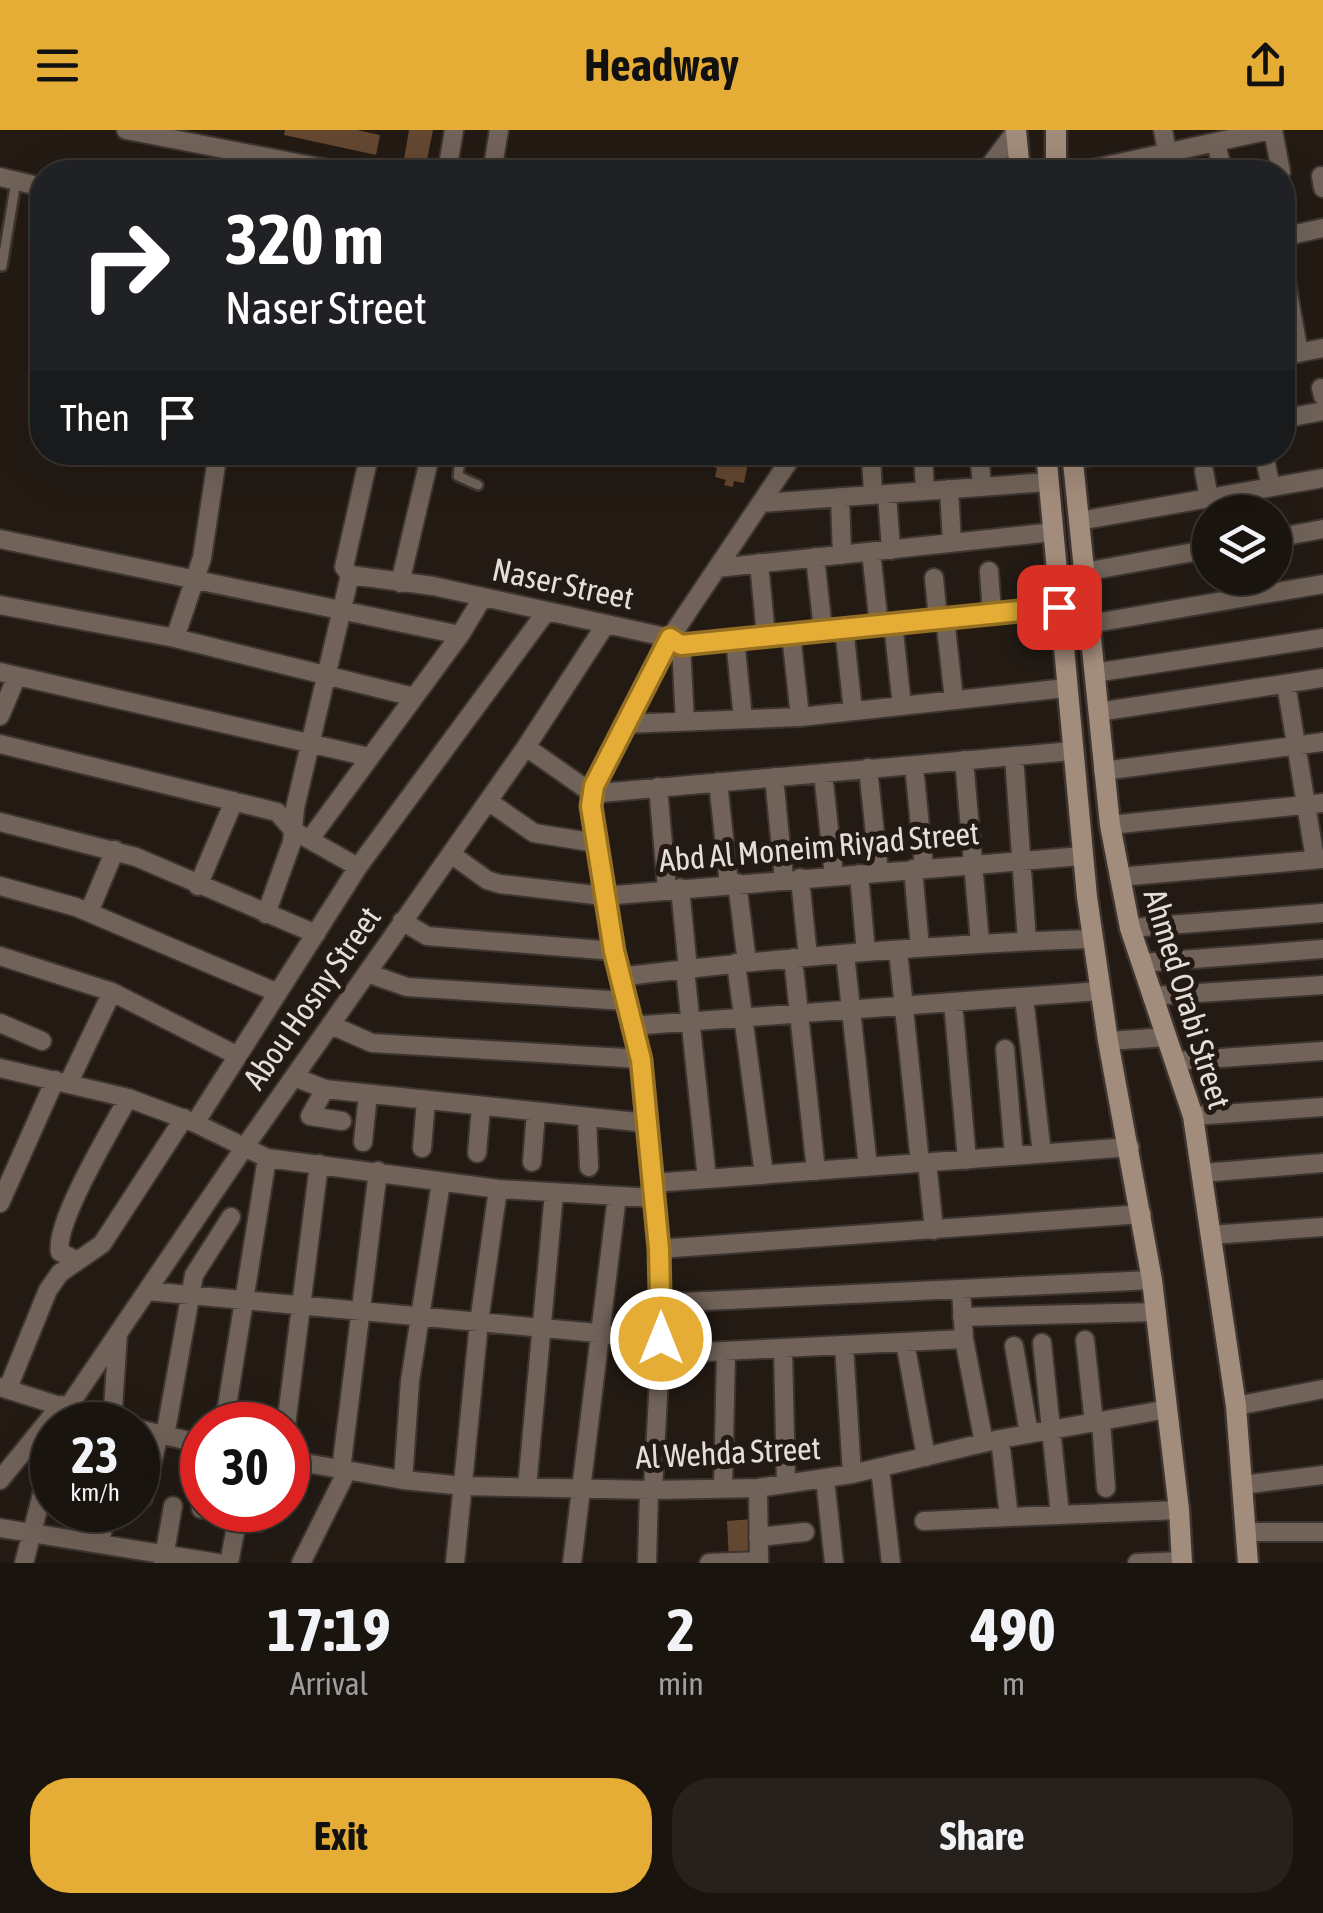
<!DOCTYPE html>
<style>
:root{--surface:#1a140f;--page:#27211d;--text:#f1f3f6;--muted:#9f9e9e;--line:#38332f;--accent:#e5ad35}
body{margin:0;font-family:"Asap Condensed",sans-serif;background:var(--page);color:var(--text);height:100vh;display:flex;flex-direction:column;font-size:38px;white-space:nowrap}
*{box-sizing:border-box;margin:0}
p{font-size:32px;color:var(--muted)}
.icon{flex:none;width:55px;height:55px;fill:none;stroke:currentColor;stroke-width:2;stroke-linecap:round;stroke-linejoin:round}
.map{position:relative;height:1433px;overflow:hidden}
.panel{display:flex;flex-direction:column;background:var(--surface);flex:1}
.panel>*{flex:none}
.top-card{position:absolute;left:30px;top:30px;width:1265px;height:305px;border-radius:40px;box-shadow:0 10px 40px #0002,0 0 0 2px var(--line);background:#202124;color:#fff;overflow:hidden}
.tools{position:absolute;left:1192px;top:365px;display:grid;gap:20px}
.tools a{display:grid;place-items:center;width:100px;height:100px;border-radius:50%;background:var(--surface);box-shadow:0 10px 40px #0002,0 0 0 2px var(--line);font-size:50px}
.speed{position:absolute;left:30px;top:1272px;display:flex;gap:20px;font-size:50px;font-weight:700;text-align:center}
.speed>*{display:grid;place-content:center;width:130px;height:130px;border-radius:50%;background:var(--surface);box-shadow:0 10px 40px #0002,0 0 0 2px var(--line);line-height:1}
.speed small{font-size:25px;font-weight:400}
.speed .limit{border:15px solid #d22;background:#fff;color:#111}
.pin{position:absolute;display:grid;place-items:center;width:85px;height:85px;color:#fff;margin:-42px;border-radius:20px;box-shadow:0 5px 15px #0006}
.me{position:absolute;width:110px;margin:-55px;rotate:0deg;stroke-linejoin:round;filter:drop-shadow(0 0 8px #0008)}
.turn{display:flex;align-items:center;gap:35px;height:210px;padding:0 30px;font-size:45px}
.turn .icon{width:130px;height:130px;stroke-width:2.5}
.turn b{display:block;font-size:70px;line-height:85px}
.then{display:flex;align-items:center;height:95px;padding:0 30px;background:#0003;gap:20px;font-size:38px}
.eta{display:flex;justify-content:space-evenly;align-items:center;height:170px;text-align:center}
.eta b{font-size:60px;font-weight:700;line-height:70px}
.primary-button{display:flex;gap:20px;margin-top:auto;padding:20px 30px}
.primary-button a{flex:1;height:115px;border-radius:40px;background:var(--accent);color:#111;font-size:40px;font-weight:700;line-height:115px;text-align:center}
.primary-button a+a{background:var(--page);color:var(--text)}
header{display:flex;justify-content:space-between;align-items:center;height:130px;padding:0 30px;background:var(--accent);color:#111;font-size:45px;font-weight:700}
.map>svg:first-child{display:block}
</style>
<header><svg class="icon" aria-label="menu" viewBox="0 0 24 24"><path d="M4 6h16M4 12h16M4 18h16"/></svg>Headway<svg class="icon" aria-label="share" viewBox="0 0 24 24"><path d="M12 15V3M7 8l5-5 5 5M5 13v7h14v-7"/></svg></header>
<div class="map">
<svg width="1323" height="1433" viewBox="0 0 1323 1433">
<rect width="100%" height="100%" fill="#231a14"/>
<path fill="#644730" d="M285,0H357L380,5L376,25L284,5Z
M409,0H433L426,35L404,29Z
M596,322H630L629,333Z
M648,322H730L749,327L744,353L734,351L733,357L724,355L726,350L715,347L717,338Z
M753,1389L755,1430L729,1431L727,1391Z"/>
<g fill="none" stroke-linecap="round" stroke-linejoin="round">
<defs>
<path id="lane" d="M2,136L16,51
M461,322L458,346L478,355"/>
<path id="street" d="M126,0L343,42
M1163,0L1167,22
M1273,0L1281,42
M1216,13L1223,42
M447,42L454,0
M492,42L499,0
M985,42L1016,1
M1078,42L1271,0
M1321,46L1323,58
M0,47L42,57
M1282,107L1323,98
M1282,130L1299,223
M1282,226L1323,218
M1321,258L1323,266
M1282,289L1323,281
M871,322L873,365
M923,322L925,361
M979,322L982,357
M1073,330L1111,322
M1266,334L1271,357
M1204,341L1209,368
M949,359L952,413
M887,364L891,420
M840,367L842,425
M761,373L1048,352
M1079,391L1323,348
M1275,408L1323,399
M0,409L460,505
M871,422L879,495
M815,427L823,500
M759,433L766,506
M717,438L1053,402
M989,441L992,483
M1084,442L1210,419
M350,445L433,456L670,508L681,515L1059,477
M350,445L344,437L370,322
M934,448L938,489
M400,453L431,322
M0,475L175,508L414,567
M945,488L954,570
M893,493L902,576
M1089,494L1323,454
M844,498L853,581
M791,504L800,587
M175,508L202,428L218,322
M735,509L743,589
M681,515L685,592
M0,542L369,627
M1094,543L1323,508
M1286,554L1315,729
M1098,582L1323,548
M0,586L17,546
M624,594L800,587L1066,558
M0,614L277,682L294,701L358,737
M526,617L586,659L600,663L1072,621
M1014,626L1027,811
M964,630L980,813
M914,635L924,738
M868,638L879,742
M1103,641L1323,612
M823,643L834,746
M774,647L784,749
M718,652L729,754
M658,657L667,759
M488,671L534,703L596,713
M0,692L136,727L316,804
M1110,695L1323,673
M310,709L460,505L483,467
M451,724L487,750L500,754L604,766L1082,726
M913,739L920,818
M859,744L866,822
M1119,747L1323,729
M800,748L808,827
M737,753L747,832
M0,756L76,777L278,863
M198,756L234,671
M680,758L688,839
M89,782L115,720
M266,784L292,712L295,678L350,445
M402,791L427,806L614,821
M1130,798L1323,783
M898,820L920,1033
M845,824L868,1037
M0,826L112,862L238,926
M793,828L816,1041
M736,833L764,1045
M1141,833L1323,819
M685,839L707,1049
M367,843L407,857L625,871
M619,847C776,828 934,814 1092,809
M1152,866L1323,855
M1024,867L1042,1024
M953,872L967,1030
M0,893L42,911
M331,895L372,913L641,929
M631,896L1100,861
M1108,911L1167,907
M1005,919L1014,1026
M1177,931L1323,921
M0,938L128,968L195,993L267,1028L498,1059L654,1068
M294,947L325,959L646,993
M68,954L112,862
M325,959L310,986L342,991
M1193,986L1323,977
M587,987L589,1037
M195,993L358,737L546,482
M363,1012L368,964
M422,1018L426,971
M477,1023L481,977
M532,1032L536,982
M927,1032L934,1100
M1202,1043L1323,1033
M653,1053L1130,1017
M0,1073L55,950
M1211,1105L1323,1097
M659,1119L1142,1084
M76,1130L60,1122C54,1093 112,998 128,968
M961,1159L964,1209L984,1313
M147,1161L661,1209
M662,1173L1152,1150
M962,1187L1157,1182
M1085,1210L1094,1293
M905,1212L926,1327
M1042,1213L1060,1385
M844,1215L852,1344
M1014,1216L1029,1304
M783,1218L786,1354
M661,1224L964,1209
M0,1257L120,1295
M8,1258L48,1160L60,1143L102,1114L184,988
M1236,1276L1323,1259
M68,1277L246,1015L526,617L606,494
M1101,1291L1106,1358
M112,1293L118,1204
M224,1295L267,1028
M286,1295L319,1034
M138,1299L202,1314
M165,1306L194,1145L231,1087
M288,1330L403,1350L464,1356L653,1360L758,1358L852,1344L1000,1309L1168,1279
M880,1338L891,1433
M341,1340L378,1041
M825,1349L834,1433
M0,1350L61,1275
M403,1350L410,1251L441,1052
M1242,1355L1323,1345
M527,1357L554,1063
M758,1358L759,1433
M723,1359L726,1221
M653,1360L661,1209L659,1119L641,929L614,821L596,713L592,662L670,508L795,322
M143,1368L159,1305
M201,1379L202,1368
M1009,1387L1179,1380
M924,1391L1009,1387L1000,1309
M259,1392L261,1380
M0,1398L218,1433
M1246,1402H1322
M758,1407L805,1402
M100,1414L106,1380
M24,1433L46,1349
M163,1433L173,1376
M229,1433L237,1392
M301,1433L347,1341
M455,1433L479,1192L498,1059
M572,1433L617,1066
M647,1433L649,1360
M709,1433L759,1431
M1137,1433L1182,1431"/>
<path id="secondary" d="M1016,0L1020,42
M1056,42V0
M1046,322L1087,767L1108,911L1152,1150L1179,1380L1182,1433
M1072,322L1110,695L1130,798L1193,986L1236,1276L1248,1433"/>
</defs>
<use href="#lane" stroke="#3e3530" stroke-width="14"/>
<use href="#street" stroke="#3e3530" stroke-width="22"/>
<use href="#secondary" stroke="#3e3530" stroke-width="25"/>
<use href="#lane" stroke="#716359" stroke-width="9"/>
<use href="#street" stroke="#716359" stroke-width="18"/>
<use href="#secondary" stroke="#a28c7b" stroke-width="20"/>
</g>
<g fill="none" stroke-linecap="round" stroke-linejoin="round">
<defs>
<path id="route" d="M661,1209L659,1119L641,930L614,821L591,676L594,656L670,508L681,515L1059,477"/>
</defs>
<use href="#route" stroke="#957022" stroke-width="25"/>
<use href="#route" stroke="#e5ad35" stroke-width="18"/>
</g>
<g text-anchor="middle" stroke-width="10" stroke-linejoin="round" paint-order="stroke">
<g font-size="32" fill="#e4deda" stroke="#231a14">
<text transform="translate(563 454) rotate(12)" y="11">Naser Street</text>
<text transform="translate(819 717) rotate(-5)" y="11">Abd Al Moneim Riyad Street</text>
<text transform="translate(312 868) rotate(-55)" y="11">Abou Hosny Street</text>
<text transform="translate(1187 869) rotate(73)" y="11">Ahmed Orabi Street</text>
<text transform="translate(728 1323) rotate(-3)" y="11">Al Wehda Street</text>
</g>
</g>
</svg>
<div class="tools">
<a><svg class="icon" aria-label="layers" viewBox="0 0 24 24"><path d="M12 4l9 5-9 5-9-5zM3 14l9 5 9-5"/></svg></a>
</div>
<div class="speed"><div>23<small>km/h</small></div><div class="limit">30</div></div>
<div class="pin" style="left:1059px;top:477px;background:#d93025"><svg class="icon" aria-label="arrive" viewBox="0 0 24 24"><path d="M6 21V4h12l-3 4 3 4H6"/></svg></div>
<svg class="me" style="left:661px;top:1209px" viewBox="-20 -20 40 40"><circle r="17" fill="#e5ad35" stroke="#fff" stroke-width="3"/><path d="M0-11L8 9 0 5-8 9z" fill="#fff"/></svg>
<div class="top-card">
<div class="turn"><svg class="icon" aria-label="right" viewBox="0 0 24 24"><path d="M7 20v-9h11M14 6l5 5-5 5"/></svg><div><b>320 m</b>Naser Street</div></div>
<div class="then">Then<svg class="icon" aria-label="arrive" viewBox="0 0 24 24"><path d="M6 21V4h12l-3 4 3 4H6"/></svg></div>
</div>
</div>
<section class="panel">
<div class="eta">
<div><b>17:19</b><p>Arrival</p></div>
<div><b>2</b><p>min</p></div>
<div><b>490</b><p>m</p></div>
</div>
<div class="primary-button"><a>Exit</a><a>Share</a></div>
</section>
